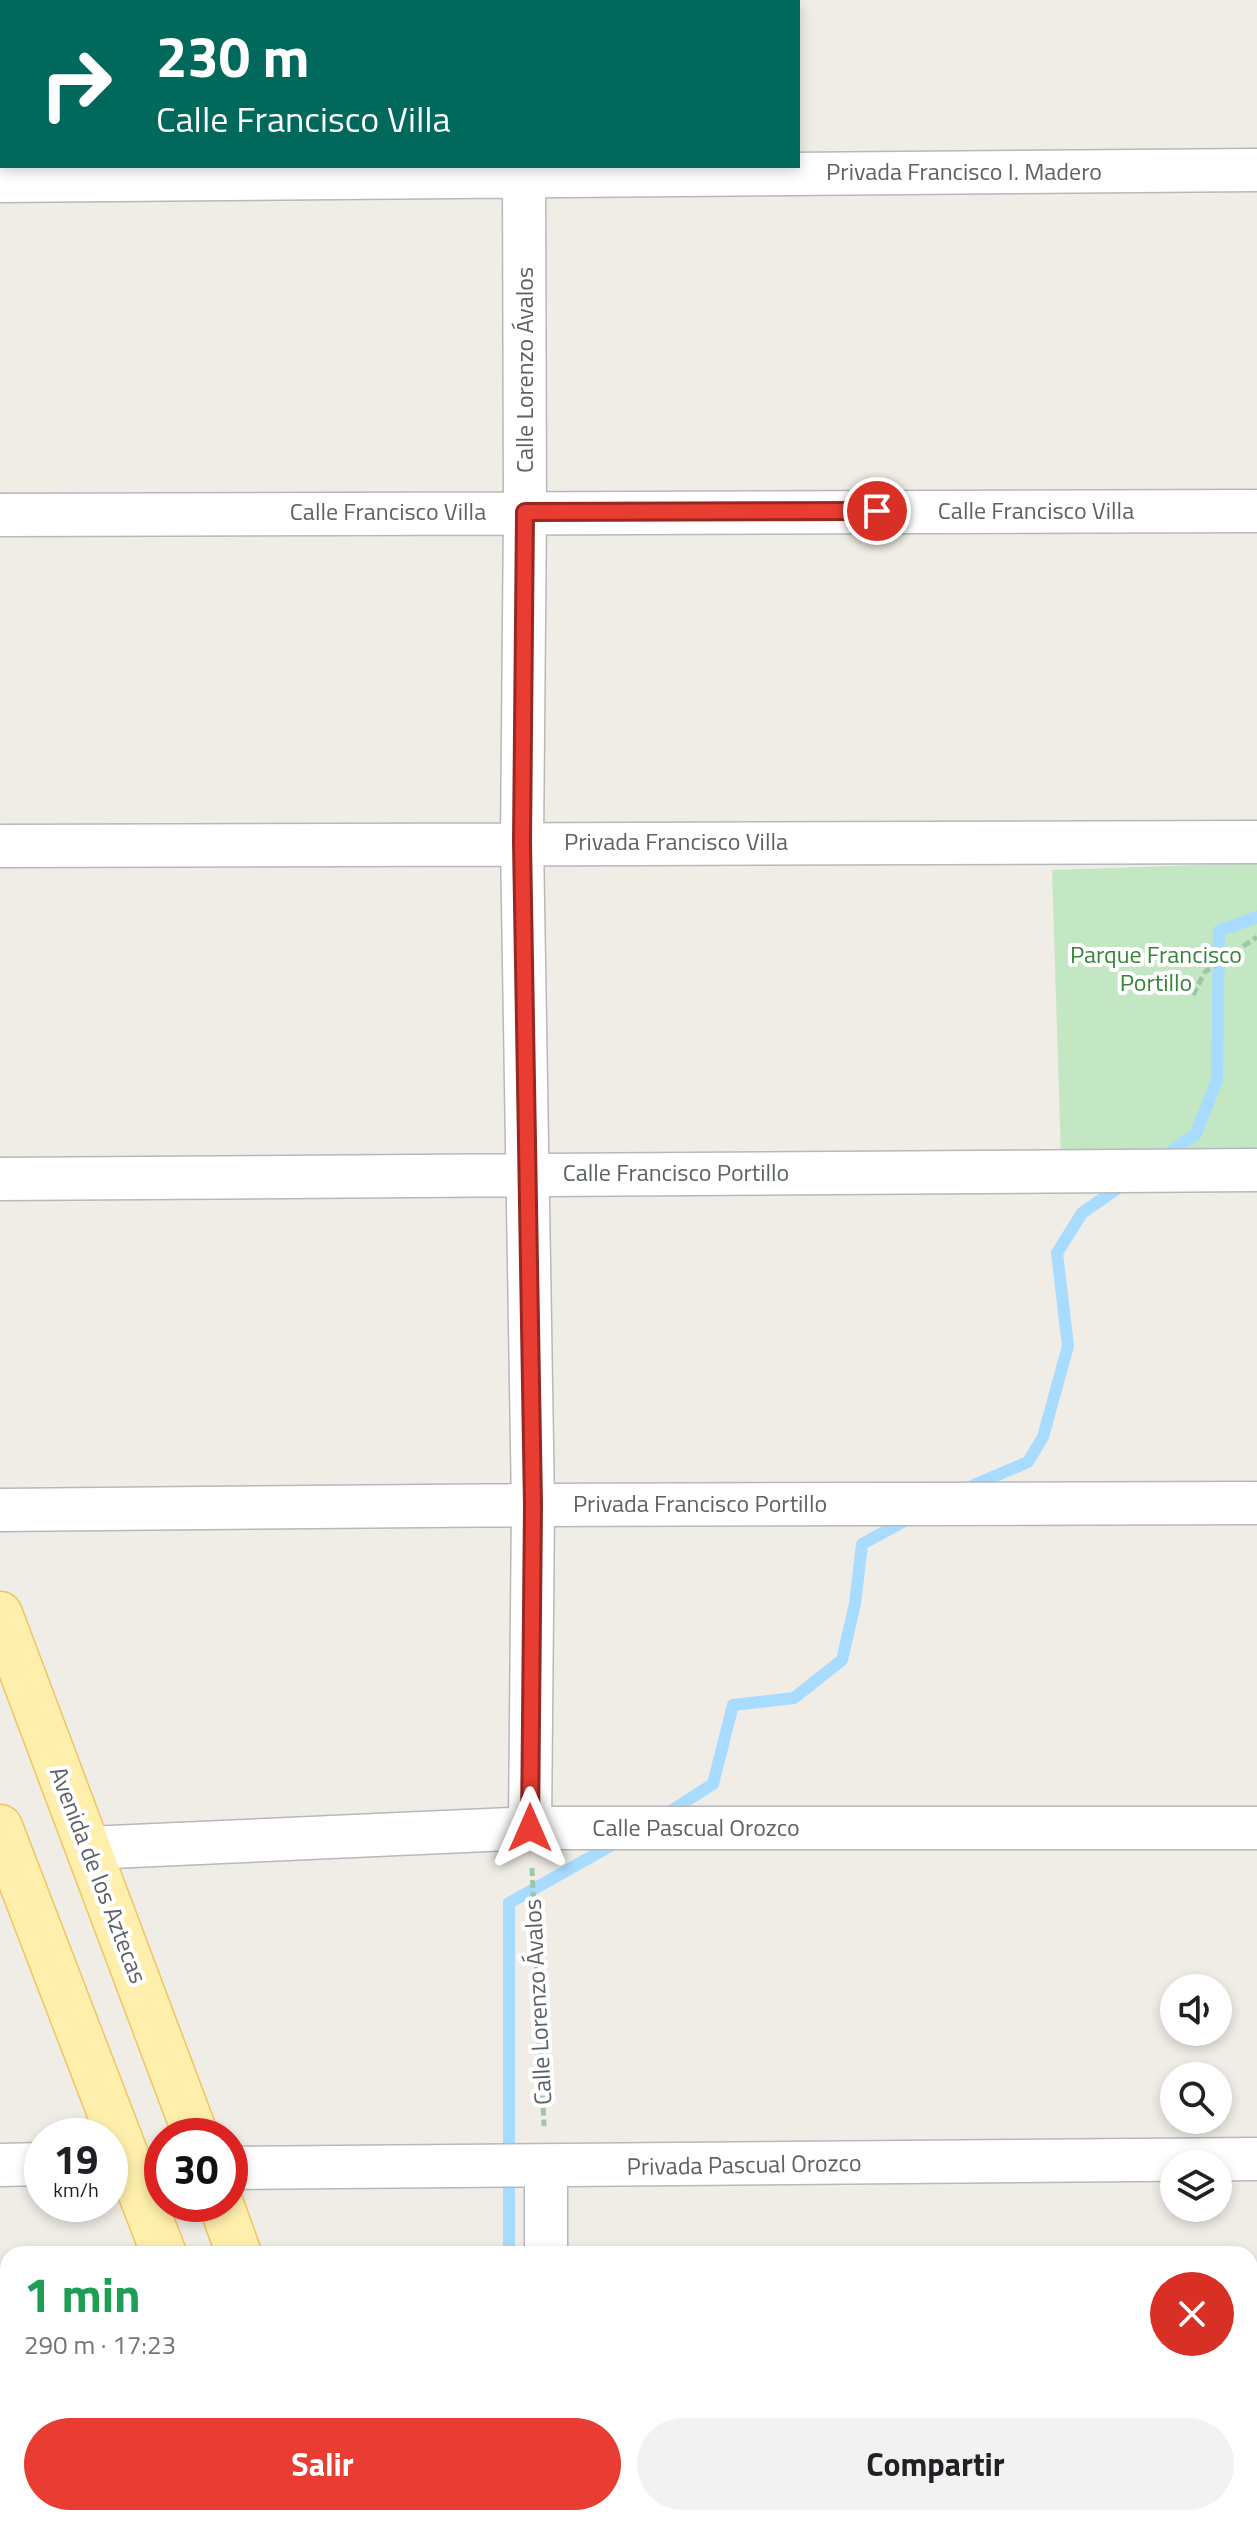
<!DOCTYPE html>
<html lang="es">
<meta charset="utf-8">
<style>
:root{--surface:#fff;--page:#f2f2f2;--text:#202124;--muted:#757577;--accent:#e93c32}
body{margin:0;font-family:"Titillium Web",sans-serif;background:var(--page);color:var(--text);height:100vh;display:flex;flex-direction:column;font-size:30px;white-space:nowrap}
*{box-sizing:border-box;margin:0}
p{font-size:26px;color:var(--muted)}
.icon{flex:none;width:44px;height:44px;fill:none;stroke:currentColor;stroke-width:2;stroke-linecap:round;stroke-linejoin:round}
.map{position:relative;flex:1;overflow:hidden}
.sheet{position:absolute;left:0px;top:2246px;width:1258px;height:280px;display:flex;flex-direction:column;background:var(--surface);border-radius:24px 24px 0 0;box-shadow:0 4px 12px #0003}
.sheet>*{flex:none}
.guide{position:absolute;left:0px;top:0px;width:800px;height:168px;box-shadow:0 4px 12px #0003;background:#00695c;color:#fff;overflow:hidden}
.tools{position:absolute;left:1160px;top:1974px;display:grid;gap:16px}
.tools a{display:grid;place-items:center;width:72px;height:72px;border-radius:50%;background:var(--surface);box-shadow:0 4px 12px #0003;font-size:40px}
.speed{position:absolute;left:24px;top:2118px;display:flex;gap:16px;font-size:40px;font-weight:700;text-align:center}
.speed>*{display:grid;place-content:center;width:104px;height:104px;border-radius:50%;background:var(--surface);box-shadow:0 4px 12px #0003;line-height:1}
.speed small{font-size:20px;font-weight:400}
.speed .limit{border:12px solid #d22;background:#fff;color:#111}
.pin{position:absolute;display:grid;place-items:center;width:68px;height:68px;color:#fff;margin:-34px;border:4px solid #fff;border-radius:50%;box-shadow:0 2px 8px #0007}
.me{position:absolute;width:88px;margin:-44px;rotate:0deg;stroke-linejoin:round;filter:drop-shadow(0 0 6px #0008)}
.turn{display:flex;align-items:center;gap:28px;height:168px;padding:0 24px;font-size:36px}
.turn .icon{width:104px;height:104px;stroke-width:2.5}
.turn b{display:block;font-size:56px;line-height:68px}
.round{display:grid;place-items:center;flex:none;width:84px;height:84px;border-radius:42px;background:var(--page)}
.overview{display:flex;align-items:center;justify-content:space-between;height:136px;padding:0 24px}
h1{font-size:48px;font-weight:700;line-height:60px;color:#1e9e55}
.cta{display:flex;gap:16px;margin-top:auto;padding:16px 24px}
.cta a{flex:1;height:92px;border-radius:48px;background:var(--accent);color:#fff;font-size:32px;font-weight:700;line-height:92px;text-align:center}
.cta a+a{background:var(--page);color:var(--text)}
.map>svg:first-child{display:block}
</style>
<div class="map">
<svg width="1257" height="2526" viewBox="0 0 1257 2526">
<rect width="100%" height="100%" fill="#f0ede6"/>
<path fill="#c4e7c3" d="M1257,863V1153L1061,1159L1052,870Z"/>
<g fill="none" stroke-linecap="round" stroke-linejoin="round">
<path stroke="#a7dbff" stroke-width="12" d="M1162,1158L1196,1134L1217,1080L1219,931L1257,917
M967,1488L1028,1462L1043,1437L1068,1346L1057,1253L1082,1213L1124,1184
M666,1814L713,1784L733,1705L794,1698L842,1660L855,1604L862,1544L912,1517
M509,2254V1903L619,1841"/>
<defs>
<path id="minor" d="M522,0V2
M524,166L525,512L522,842L533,1505L530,1828
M0,181L1257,170
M0,515L1257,511
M0,846L1257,842
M0,1179L1257,1170
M0,1510L533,1505L1257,1503
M88,1848L530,1828H1257
M0,2165L42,2164
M546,2167V2254
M230,2168L1257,2159
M1250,2492H1257
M0,2499H8"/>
<path id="primary" d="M0,1614L196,2136
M0,1827L164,2254
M221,2204L239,2254
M262,2518L265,2526
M336,2518L339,2526"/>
</defs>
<use href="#minor" stroke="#b6b8bc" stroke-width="45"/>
<use href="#primary" stroke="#f1c45d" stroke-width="47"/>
<path stroke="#9cc8a7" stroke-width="5" stroke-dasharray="8 4" stroke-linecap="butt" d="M1193,995L1205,972L1257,937
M532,1868L544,2126"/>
<use href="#minor" stroke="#fff" stroke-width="42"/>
<use href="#primary" stroke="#ffefac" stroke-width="44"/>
</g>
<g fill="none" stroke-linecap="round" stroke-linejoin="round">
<defs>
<path id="route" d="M530,1828L533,1505L522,842L525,512L877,511"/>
</defs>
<use href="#route" stroke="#972720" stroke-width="20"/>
<use href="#route" stroke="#e93c32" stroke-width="14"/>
</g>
<g text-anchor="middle" stroke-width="8" stroke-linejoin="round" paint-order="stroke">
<g font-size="24" fill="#5d6266" stroke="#fff">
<text x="964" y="180">Privada Francisco I. Madero</text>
<text transform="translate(525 370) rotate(-90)" y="8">Calle Lorenzo Ávalos</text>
<text x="1036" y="519">Calle Francisco Villa</text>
<text x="388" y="520">Calle Francisco Villa</text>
<text x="676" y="850">Privada Francisco Villa</text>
<text x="676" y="1181">Calle Francisco Portillo</text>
<text x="700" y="1512">Privada Francisco Portillo</text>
<text x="696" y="1836">Calle Pascual Orozco</text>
<text transform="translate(98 1875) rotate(69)" y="8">Avenida de los Aztecas</text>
<text transform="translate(538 2002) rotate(-93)" y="8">Calle Lorenzo Ávalos</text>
<text transform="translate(744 2165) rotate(-1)" y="8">Privada Pascual Orozco</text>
</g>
<g font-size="24" fill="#358537" stroke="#fff">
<text x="1156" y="963">Parque Francisco<tspan x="1156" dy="28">Portillo</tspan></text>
</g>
</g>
</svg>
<div class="tools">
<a><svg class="icon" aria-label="sound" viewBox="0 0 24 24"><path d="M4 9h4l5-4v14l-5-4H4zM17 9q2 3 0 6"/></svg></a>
<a><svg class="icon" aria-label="search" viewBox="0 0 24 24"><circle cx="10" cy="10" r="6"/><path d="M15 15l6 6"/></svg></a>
<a><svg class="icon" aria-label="layers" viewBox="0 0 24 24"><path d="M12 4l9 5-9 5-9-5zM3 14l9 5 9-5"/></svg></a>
</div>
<div class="speed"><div>19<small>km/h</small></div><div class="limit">30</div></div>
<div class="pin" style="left:877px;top:511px;background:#d93025"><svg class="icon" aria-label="arrive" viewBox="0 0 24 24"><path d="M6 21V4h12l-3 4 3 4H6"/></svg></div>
<svg class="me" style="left:530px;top:1828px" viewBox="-20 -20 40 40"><path d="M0-17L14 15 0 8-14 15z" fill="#e93c32" stroke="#fff" stroke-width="4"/></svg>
<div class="guide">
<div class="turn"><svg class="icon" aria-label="right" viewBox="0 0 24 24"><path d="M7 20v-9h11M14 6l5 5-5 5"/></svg><div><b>230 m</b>Calle Francisco Villa</div></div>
</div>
<section class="sheet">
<div class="overview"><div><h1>1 min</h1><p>290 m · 17:23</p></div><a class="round" style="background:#d93025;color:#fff"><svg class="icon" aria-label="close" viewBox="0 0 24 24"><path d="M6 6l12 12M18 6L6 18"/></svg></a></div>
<div class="cta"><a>Salir</a><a>Compartir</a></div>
</section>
</div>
